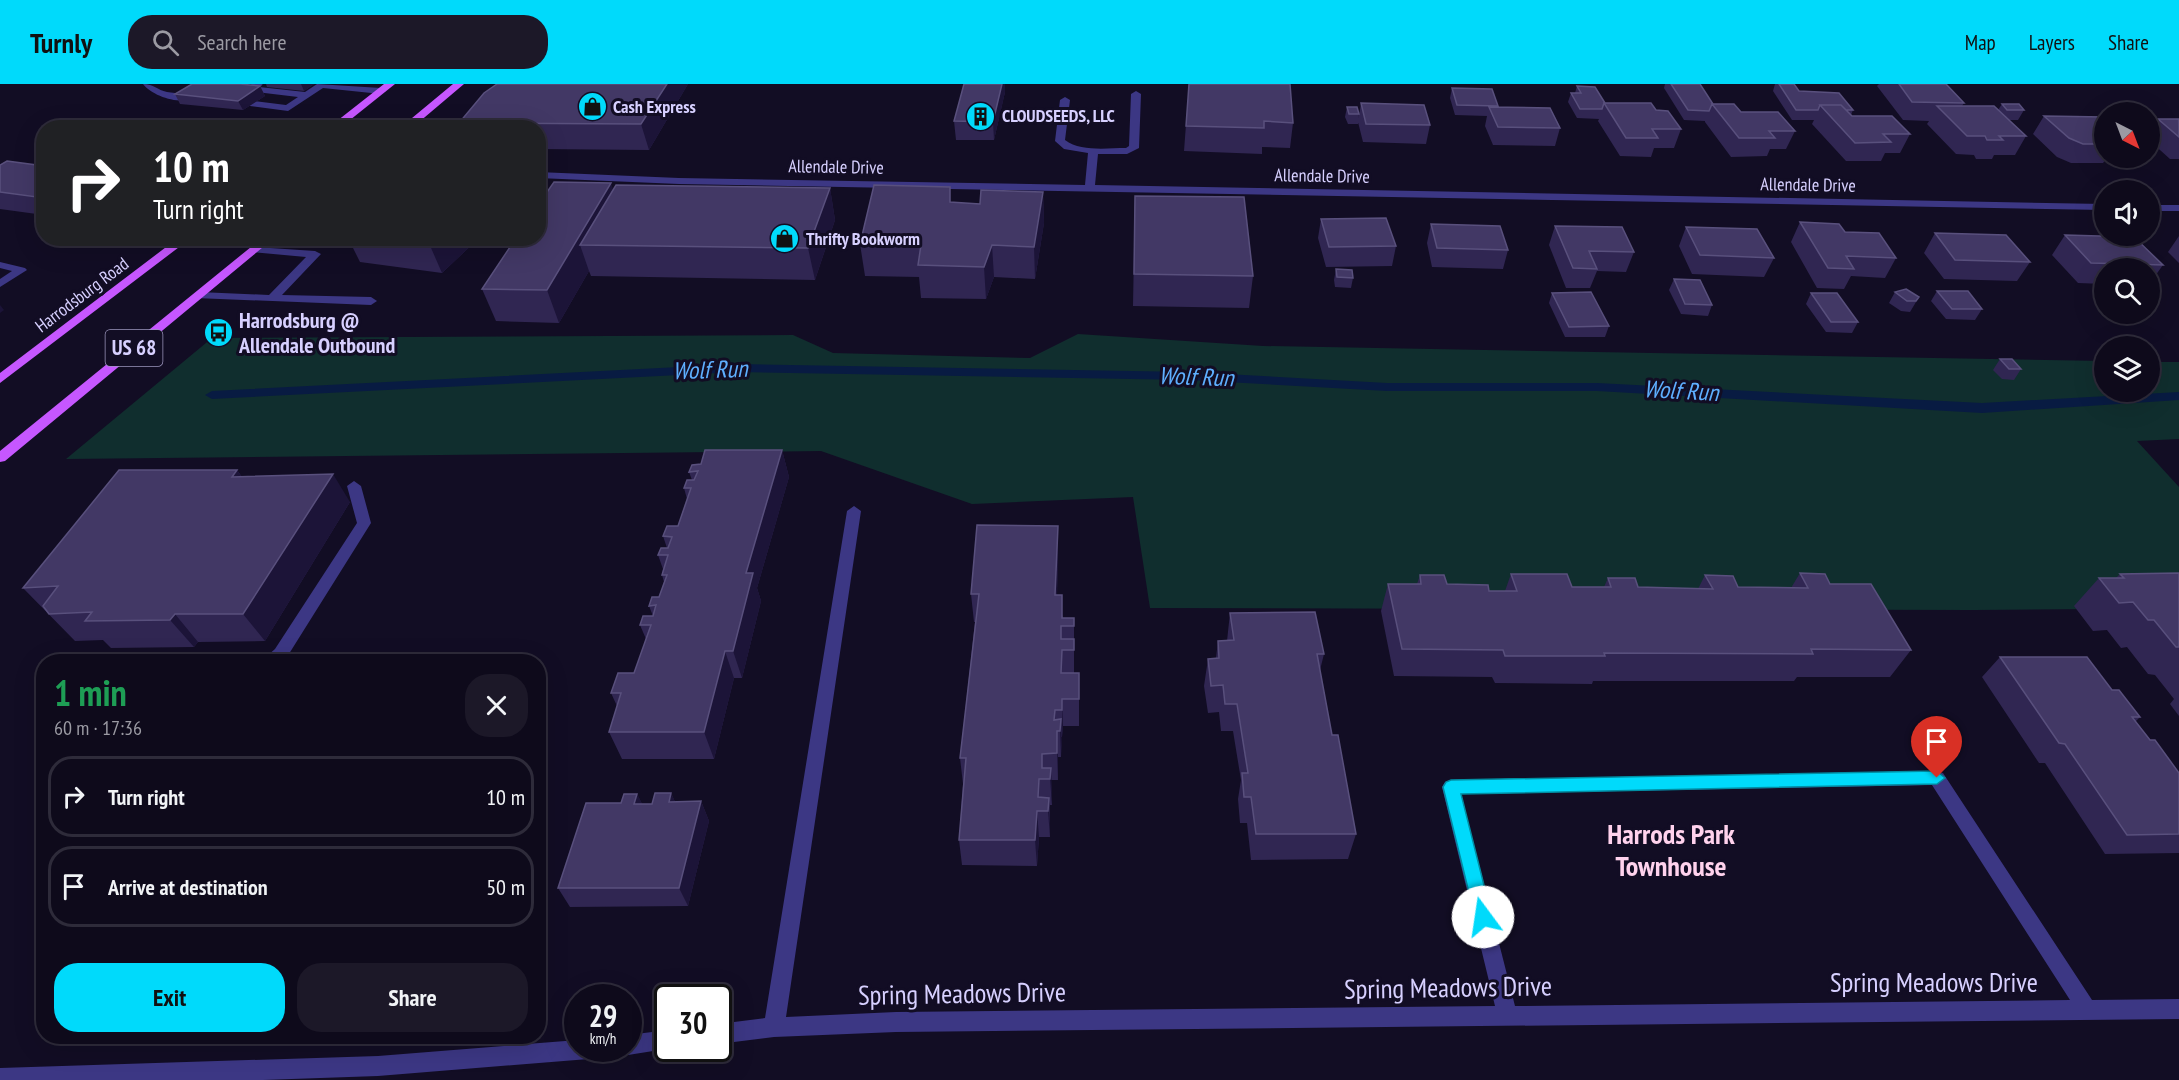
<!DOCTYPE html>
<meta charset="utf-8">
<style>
:root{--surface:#0e0a1b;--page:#1c1828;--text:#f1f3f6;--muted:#9b9aa3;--line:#2e2b3a;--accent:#00dafb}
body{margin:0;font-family:"PT Sans Narrow",sans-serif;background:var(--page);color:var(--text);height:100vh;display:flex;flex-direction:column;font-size:22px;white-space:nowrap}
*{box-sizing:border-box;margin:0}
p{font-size:20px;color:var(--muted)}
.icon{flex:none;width:33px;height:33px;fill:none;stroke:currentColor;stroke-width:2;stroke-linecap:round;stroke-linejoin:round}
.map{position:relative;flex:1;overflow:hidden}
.drawer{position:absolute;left:36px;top:570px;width:510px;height:390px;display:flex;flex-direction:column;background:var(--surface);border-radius:24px;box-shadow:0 6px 24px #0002,0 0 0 2px var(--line)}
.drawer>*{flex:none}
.guide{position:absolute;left:36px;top:36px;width:510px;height:126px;border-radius:24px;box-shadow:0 6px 24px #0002,0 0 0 2px var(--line);background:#202124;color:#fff;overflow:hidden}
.needle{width:39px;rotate:138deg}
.controls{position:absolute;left:2094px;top:18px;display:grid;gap:12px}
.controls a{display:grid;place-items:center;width:66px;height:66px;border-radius:50%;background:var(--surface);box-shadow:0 6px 24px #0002,0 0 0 2px var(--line);font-size:30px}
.speed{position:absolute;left:564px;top:900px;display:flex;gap:12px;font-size:30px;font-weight:700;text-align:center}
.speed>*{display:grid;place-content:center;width:78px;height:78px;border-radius:50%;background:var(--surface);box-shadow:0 6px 24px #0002,0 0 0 2px var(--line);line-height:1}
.speed small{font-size:15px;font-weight:400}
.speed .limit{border:3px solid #111;border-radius:9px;background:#fff;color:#111}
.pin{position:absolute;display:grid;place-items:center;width:51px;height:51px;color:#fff;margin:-62px -26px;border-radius:50% 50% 50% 0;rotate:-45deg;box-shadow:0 0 6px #0007}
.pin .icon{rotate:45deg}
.me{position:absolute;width:66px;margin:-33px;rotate:346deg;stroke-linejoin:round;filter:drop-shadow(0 0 4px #0008)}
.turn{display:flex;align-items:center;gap:21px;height:126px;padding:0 18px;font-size:27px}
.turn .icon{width:78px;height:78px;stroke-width:2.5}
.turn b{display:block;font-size:42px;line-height:51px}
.round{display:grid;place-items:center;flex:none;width:63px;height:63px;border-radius:24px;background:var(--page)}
.summary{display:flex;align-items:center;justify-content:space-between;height:102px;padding:0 18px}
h1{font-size:36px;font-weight:600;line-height:45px;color:#1e9e55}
.action{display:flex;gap:12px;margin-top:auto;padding:12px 18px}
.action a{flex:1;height:69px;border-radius:24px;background:var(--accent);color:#111;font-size:24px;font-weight:600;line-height:69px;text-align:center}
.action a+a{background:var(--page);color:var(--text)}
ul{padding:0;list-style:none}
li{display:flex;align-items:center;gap:18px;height:81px;margin:0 12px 9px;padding:0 6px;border:3px solid var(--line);border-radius:24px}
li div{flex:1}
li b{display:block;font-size:22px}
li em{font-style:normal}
header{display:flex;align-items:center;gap:36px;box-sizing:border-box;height:84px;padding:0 30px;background:var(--accent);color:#111}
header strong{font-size:28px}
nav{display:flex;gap:33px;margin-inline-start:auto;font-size:21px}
.search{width:420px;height:54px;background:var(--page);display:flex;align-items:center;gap:15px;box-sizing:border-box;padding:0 21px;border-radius:24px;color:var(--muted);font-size:22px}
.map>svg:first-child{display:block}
</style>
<header>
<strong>Turnly</strong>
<div class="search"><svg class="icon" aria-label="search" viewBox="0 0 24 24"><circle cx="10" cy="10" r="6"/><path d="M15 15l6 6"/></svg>Search here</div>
<nav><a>Map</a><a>Layers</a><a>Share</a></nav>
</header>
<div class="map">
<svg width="2179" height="996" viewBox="0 0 2179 996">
<rect width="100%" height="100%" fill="#120d24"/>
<path fill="#102e2e" d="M1078,250L1263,262L2104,277V308H2150V278H2179V355L2137,357L2179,403V521L2097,525L1974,526L1150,524L1133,413L972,420L821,367L66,375L212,254L793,251L833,269L1030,274Z"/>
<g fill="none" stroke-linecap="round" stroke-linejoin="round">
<path fill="#081b42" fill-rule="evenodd" d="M738,280L1189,288L1387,299H1597L1982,319L2179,308V316L1982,329L1597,307H1387L1189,296L738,288L212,315L205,311L212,307Z"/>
<path fill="#3c3784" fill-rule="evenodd" d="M143,0C154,0 157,6 167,8C177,10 189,8 197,13C183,22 153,13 143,0Z
M252,0H263L259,3L305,8L317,0L381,4L386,7L381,10L323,4L288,27L250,22L248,20L253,17L286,21L298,13L247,7V3Z
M1136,7L1141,10L1139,64L1127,70H1098L1095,101L2104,120V126L679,100L538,94V88L679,94L1085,101L1088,69L1064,65L1055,57L1060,16L1065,13L1070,16L1065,56C1081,68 1107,64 1126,64L1129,62L1131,10Z
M2150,121H2179V127H2150Z
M255,163L315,167L321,170L282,211L371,213L377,217L371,221L195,214V210L199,208L269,211L306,173L251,168V164Z
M0,178L25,184L27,186L0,203V195L12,187L0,184Z
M354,397L361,402L371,439L287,573L281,578H260L275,565L357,439L347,402Z
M854,422L861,427L786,933L896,928L1495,922L1442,703L1445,698L1451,696L1937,687L1943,689L2092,916L2179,915V935L896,948L774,953L718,960V940L765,934L847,427ZM1932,701L2070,916L1515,922L1461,710Z
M668,946V964H672L628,971L621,968L619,964H628V951Z
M578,956V964H611L608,971L601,974L378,992L263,996H0V984L378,972Z"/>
<path fill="#c657ff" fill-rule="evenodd" d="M384,0H395L340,44H328Z
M453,0H464L412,44H400Z
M178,154H191L0,299V289Z
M262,154H274L5,377L0,378V367Z"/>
</g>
<path fill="#302652" d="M266,0H314L304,7L267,3Z
M688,0L649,66L538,65V44H461L459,39Z
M964,0H1005V8L994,56H956L954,37Z
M1189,0L1293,39L1290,64L1262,63V70L1184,67Z
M1665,0H1700L1713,20L1741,28L1795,47L1786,65H1770L1767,72L1731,73L1705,38V37L1684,36L1664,4Z
M1775,0H1779L1853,26L1851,31L1852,32L1910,50L1900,69H1885L1881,77H1846L1812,40L1814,36H1792L1773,7Z
M1879,0H1946L1964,19L1962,22L1998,26L2002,20L2024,26L2018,36H2008L2026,52L2015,71H1994L1992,75H1976L1974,71L1956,70L1927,40L1929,37L1903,36L1877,2Z
M260,2L265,12L243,26L180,20L175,10Z
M1577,2L1605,19L1656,26L1681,45L1674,64H1654L1651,73L1620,72L1598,37L1599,35L1577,34L1568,18L1571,9H1575Z
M1452,4L1498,22V23L1560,44L1555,62L1493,61L1485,42L1487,32L1455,31L1450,14Z
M1361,19L1430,41L1426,60L1363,58L1358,38Z
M1347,23L1359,30L1358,40H1348L1345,33Z
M2044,32L2104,33V74H2107L2103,79H2071L2057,73L2033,50Z
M2158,35H2179V75H2170L2150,57V47Z
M44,82V131L0,125V108Z
M830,104L835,136L815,196L591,192L589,187L559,239L496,237L482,205L613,105Z
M1043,108L1044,139L1035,195L994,193L986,215L921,214L919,193L865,192L860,160L952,118L980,120Z
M1135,112L1253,192L1249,224L1133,222Z
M1321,135L1396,162L1392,182L1326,183L1318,154Z
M1800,138L1845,148L1896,174L1885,194L1851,192L1844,205L1817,204L1791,158Z
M1431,140L1508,166L1503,185L1432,183L1427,159Z
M1555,142L1634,168L1626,188L1597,187L1590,204H1566L1549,161Z
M1686,143L1774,174L1764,193L1692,190L1679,162Z
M1935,149L2030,178L2017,197L1944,195L1924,169Z
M2065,151L2163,181L2150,199V184H2104V200L2078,199L2052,171Z
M2179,152V179L2168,168Z
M348,154H479L442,189L360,178Z
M1336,185L1353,194L1351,204L1335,203L1334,196Z
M1674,195L1712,221L1708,232L1681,230L1669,206Z
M1937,207L1982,225L1975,236L1946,235L1931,217Z
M1895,208L1919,213L1910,228L1901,227L1889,219Z
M1552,209L1609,242L1605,253H1565L1549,219Z
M1811,209L1858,238L1852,249L1826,248L1806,220Z
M2000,275L2021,285L2014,296L2002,295L1993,286Z
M782,366L789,393L757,504L761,517L742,594H734L714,675H622L609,648L617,622L611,609L634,589L646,555L640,541L653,532L649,522L659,513L664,498L662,491L663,485L658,471L667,464L663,452L678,442L687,415L684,404L692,396L689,388L701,380Z
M237,386L242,393L350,418L265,557L198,558L194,563L111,564L103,556L75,557L23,504Z
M1058,470L1057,511L1063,534L1074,542V589H1079V642H1063L1062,653H1061V673H1058V696H1051L1052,721H1050V753H1039L1037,782L962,781L959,756L963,700L960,674L975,538H974L971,510Z
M1800,489L1830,500L1911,566L1890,593H1797L1794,597H1593L1592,600L1495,599L1492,593L1394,592L1381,527L1388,500H1417L1420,491L1447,500L1489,507H1505L1511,490L1572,503H1604L1608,494L1638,503L1698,505L1705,491L1738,503L1791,504Z
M2179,489V632L2170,620L2174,615L2155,591L2148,590L2127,563L2121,564L2107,546L2093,547L2074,522L2099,494H2116L2120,490Z
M1230,529L1324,570L1320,586L1332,651L1356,750L1348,775L1251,776L1247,739H1240L1238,715L1241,696L1233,647H1221L1219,628L1208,629L1204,602L1208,575L1216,574L1218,557H1227Z
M2000,573L2112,606L2140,633L2135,638L2150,656L2179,689V769L2105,770L2045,679H2039L1982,593Z
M671,709L675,718L701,717L709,737L688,822L570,823L558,804L621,719L637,710L642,720H652Z"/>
<path fill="#1c1438" d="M301,0H314L304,7Z
M667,0H688L649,66L641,40Z
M1002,0H1005V8L994,56L993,38Z
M260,2L265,12L243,26L238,17Z
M611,99L621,130L580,161L589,187L559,239L547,206Z
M830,104L835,136L815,196L808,164Z
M1043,108L1044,139L1035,195L1034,163Z
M430,154H479L442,189L428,157Z
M992,161L994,193L986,215L984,183Z
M0,221L4,226L0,229Z
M782,366L789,393L757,504L761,517L742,594L733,567L746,489Z
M237,386L256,414L232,393Z
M333,390L350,418L265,557L243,530Z
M1058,442V470L1056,539L1055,511Z
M175,530L198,558L194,563L170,536Z
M725,567L734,594L714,675L704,648Z
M1062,615L1063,642L1062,653Z
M1061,635L1062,662L1061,673L1060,647Z
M1057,647L1058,673V696L1057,669Z
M1051,684L1052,710V721L1050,695Z
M671,709L680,728L669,718Z
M637,710L647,729L634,720Z
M538,712L542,718L538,729Z
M1049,714L1050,740V753L1048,727Z
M701,717L709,737L688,822L679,804Z
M1037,727L1039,753L1037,782L1035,756Z"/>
<path fill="#423865" stroke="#59507d" stroke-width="1.5" d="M192,0H240L260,2L238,17L175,10Z
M497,0H667L641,40L459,39L484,9Z
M964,0H1002L993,38L954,37Z
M1189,0H1290L1293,39L1264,37V44L1186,42Z
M1671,0H1700L1713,20H1712L1709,27L1688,26Z
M1779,0H1794L1799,7L1839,9L1853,26H1846L1841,21H1820L1818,26H1796Z
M1899,0H1946L1964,19L1912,18Z
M1577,2L1595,3L1605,19H1604L1602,25H1580L1571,9H1581Z
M1452,4L1492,5L1498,22L1457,21Z
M1361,19L1424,21L1430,41L1366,40Z
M1604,19H1651L1656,26L1668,27L1681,45H1652L1658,54H1626Z
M1712,20H1734L1741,28H1778L1795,47H1769L1775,54H1739Z
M2002,20H2019L2024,26H2007Z
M1820,21H1841L1852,32H1892L1910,50H1883L1891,58L1855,59Z
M1937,22H1994L2026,52H1999L2003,56H1987L1985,52H1967Z
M1347,23H1357L1359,30H1349Z
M1489,23L1550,24L1560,44L1498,43Z
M2044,32L2104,33V60H2083L2069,54Z
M2158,35H2179V53Z
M7,77L44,82V114L0,108V81Z
M554,98L611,99L547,206L482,205L516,154H538V121Z
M616,101L830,104L808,164L580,161Z
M874,101L950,103V118L980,120L981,106L1043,108L1034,163L992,161L984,183L918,181L921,161L860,160Z
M1135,112L1244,113L1253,192L1134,190Z
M1386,134L1396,162L1329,163L1321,135Z
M1800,138L1839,140L1845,148L1879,149L1896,174L1846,172L1854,185L1828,184Z
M1431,140L1500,142L1508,166L1437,164Z
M1555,142L1622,143L1634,168L1589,167L1597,185L1573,184Z
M1686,143L1757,145L1774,174L1700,171Z
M1935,149L2006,151L2030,178L1955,176Z
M2065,151L2134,153L2163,181L2091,179Z
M410,154H430L428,157Z
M1336,185L1352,186L1353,194L1337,193Z
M1674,195L1700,196L1712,221L1685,220Z
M1906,205L1919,213L1916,217H1907L1895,208Z
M1937,207H1968L1982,225H1952Z
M1591,208L1609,242L1569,243L1552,209Z
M1811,209H1837L1858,238H1831Z
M2000,275H2012L2021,285H2009Z
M705,366H782L746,489H753L733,567H725L704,648H609L621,609H611L618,589H634L651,541H640L643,532H653L656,521L649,522L652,513H659L667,491H662L668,471H658L661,464H668L672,453L663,452L667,442H678L691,404H684L687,396H694L698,387L689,388L692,381L701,380Z
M119,386H237L232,393L333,390L243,530H175L170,536L85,537L92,528L49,530L43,522L58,502L23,504Z
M977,441L1058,442L1055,511H1062V534H1074V542H1061V555H1074V566H1062L1061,589H1079V615H1062V626H1055L1054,636L1061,635L1060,647H1057V669L1042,670V684H1051L1050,695H1039L1038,713L1049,714L1048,727H1037L1035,756H959L966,674H960L979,510H971Z
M1800,489L1825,490L1830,500H1871L1911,566L1811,565L1813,570L1604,569L1605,572H1505L1503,566L1402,565L1388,500H1421L1420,491H1444L1447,500L1488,501L1489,507H1517L1511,490H1567L1572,503H1611L1608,494H1635L1638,503L1713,505L1705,491L1733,492L1738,503L1808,504Z
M2179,489V563H2176L2154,536H2148L2133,518L2119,519L2099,494H2124L2120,490Z
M1315,528L1324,570H1317L1332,651H1338L1356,750H1256L1251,713H1244L1242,689H1248L1237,620H1225L1223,601L1211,602L1208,575L1219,574L1218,557L1234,556L1230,529Z
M2000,573H2087L2112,606H2119L2140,633H2132L2150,656H2155L2179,689V750L2127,751L2065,660L2059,659Z
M655,709H671L669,718L701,717L679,804H558L586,719H621L624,710H637L634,720H652Z"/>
<path fill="#00dafb" stroke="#008ea3" stroke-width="1.5" d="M1937,687L1945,694L1937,700L1461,710L1492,833L1489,839L1483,841L1477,839L1475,833L1443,703L1446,698L1451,696Z"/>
<defs>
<symbol id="shop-disc" viewBox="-11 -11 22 22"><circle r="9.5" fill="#00dafb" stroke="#120d24"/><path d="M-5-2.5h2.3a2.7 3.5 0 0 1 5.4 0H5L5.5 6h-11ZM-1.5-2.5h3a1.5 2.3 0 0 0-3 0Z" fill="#111"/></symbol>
<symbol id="building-disc" viewBox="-11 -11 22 22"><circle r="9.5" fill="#00dafb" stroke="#120d24"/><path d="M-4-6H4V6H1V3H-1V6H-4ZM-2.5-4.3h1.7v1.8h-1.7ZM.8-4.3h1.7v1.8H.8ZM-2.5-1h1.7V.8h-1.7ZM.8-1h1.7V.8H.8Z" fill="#111"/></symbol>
<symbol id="bus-disc" viewBox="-11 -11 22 22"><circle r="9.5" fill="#00dafb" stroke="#120d24"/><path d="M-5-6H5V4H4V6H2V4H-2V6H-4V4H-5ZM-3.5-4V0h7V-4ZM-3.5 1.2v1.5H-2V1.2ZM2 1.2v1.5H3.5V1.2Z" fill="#111"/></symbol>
</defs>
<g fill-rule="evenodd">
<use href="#shop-disc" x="576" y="6" width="33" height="33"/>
<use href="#building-disc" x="964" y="16" width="33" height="33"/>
<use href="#shop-disc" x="768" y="138" width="33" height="33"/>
<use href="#bus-disc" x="202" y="232" width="33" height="33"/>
</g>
<g text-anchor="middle" stroke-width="6" stroke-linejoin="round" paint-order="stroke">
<g font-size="18" font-weight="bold" fill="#d7d0ff" stroke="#120d24" text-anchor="start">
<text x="613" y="29">Cash Express</text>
<text x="1002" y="38">CLOUDSEEDS, LLC</text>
<text x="806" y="161">Thrifty Bookworm</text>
</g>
<g font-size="18" fill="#d7d0ff" stroke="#120d24">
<text transform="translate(836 83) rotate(1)" y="6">Allendale Drive</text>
<text transform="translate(1322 92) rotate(1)" y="6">Allendale Drive</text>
<text transform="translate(1808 101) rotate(1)" y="6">Allendale Drive</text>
<text transform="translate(82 211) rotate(-37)" y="6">Harrodsburg Road</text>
</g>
<rect fill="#120d24" stroke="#9c96bd" stroke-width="1.5" x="105.5" y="246" width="57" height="36" rx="4.5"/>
<g font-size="21" font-weight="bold" fill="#d7d0ff">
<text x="134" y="271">US 68</text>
</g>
<g font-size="22" font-weight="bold" fill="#d7d0ff" stroke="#120d24" text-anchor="start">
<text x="239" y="244">Harrodsburg @<tspan x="239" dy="25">Allendale Outbound</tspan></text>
</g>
<g font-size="24" font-style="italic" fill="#5eafff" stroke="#120d24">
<text transform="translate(710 286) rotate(-2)" y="8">Wolf Run</text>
<text transform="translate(1196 293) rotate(2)" y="8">Wolf Run</text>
<text transform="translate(1681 307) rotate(3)" y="8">Wolf Run</text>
</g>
<g font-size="27" fill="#d7d0ff" stroke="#120d24">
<text x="1934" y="908">Spring Meadows Drive</text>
<text transform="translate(1448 904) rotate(-1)" y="9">Spring Meadows Drive</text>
<text transform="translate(962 910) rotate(-1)" y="9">Spring Meadows Drive</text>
</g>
<g font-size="28" font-weight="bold" fill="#ffd2ed" stroke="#120d24">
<text x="1671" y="760">Harrods Park<tspan x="1671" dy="32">Townhouse</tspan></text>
</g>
</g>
</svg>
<div class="controls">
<a><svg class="needle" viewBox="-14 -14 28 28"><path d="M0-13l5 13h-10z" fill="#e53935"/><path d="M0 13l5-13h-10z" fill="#9b9aa3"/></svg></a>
<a><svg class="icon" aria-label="sound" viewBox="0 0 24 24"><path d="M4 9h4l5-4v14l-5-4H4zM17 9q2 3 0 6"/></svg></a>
<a><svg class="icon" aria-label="search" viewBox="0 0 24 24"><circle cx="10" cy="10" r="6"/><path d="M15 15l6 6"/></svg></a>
<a><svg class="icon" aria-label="layers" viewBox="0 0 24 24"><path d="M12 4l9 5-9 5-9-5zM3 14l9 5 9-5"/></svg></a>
</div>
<div class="speed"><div>29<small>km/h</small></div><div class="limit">30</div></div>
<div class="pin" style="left:1937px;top:694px;background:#d93025"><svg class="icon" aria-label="arrive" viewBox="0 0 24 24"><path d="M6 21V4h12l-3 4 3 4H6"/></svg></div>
<svg class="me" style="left:1483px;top:833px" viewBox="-20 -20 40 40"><circle r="19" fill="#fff"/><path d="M0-13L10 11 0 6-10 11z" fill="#00dafb"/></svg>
<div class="guide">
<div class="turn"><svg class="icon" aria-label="right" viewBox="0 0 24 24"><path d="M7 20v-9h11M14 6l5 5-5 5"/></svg><div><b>10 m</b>Turn right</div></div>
</div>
<section class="drawer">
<div class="summary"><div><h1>1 min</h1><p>60 m · 17:36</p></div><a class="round"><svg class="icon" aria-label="close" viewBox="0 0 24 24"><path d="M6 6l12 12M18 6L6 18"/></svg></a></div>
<ul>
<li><svg class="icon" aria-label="right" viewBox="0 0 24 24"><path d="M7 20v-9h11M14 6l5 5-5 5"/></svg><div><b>Turn right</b></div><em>10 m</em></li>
<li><svg class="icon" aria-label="arrive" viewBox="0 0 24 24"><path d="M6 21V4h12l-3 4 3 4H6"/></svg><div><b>Arrive at destination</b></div><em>50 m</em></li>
</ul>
<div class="action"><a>Exit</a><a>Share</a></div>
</section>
</div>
